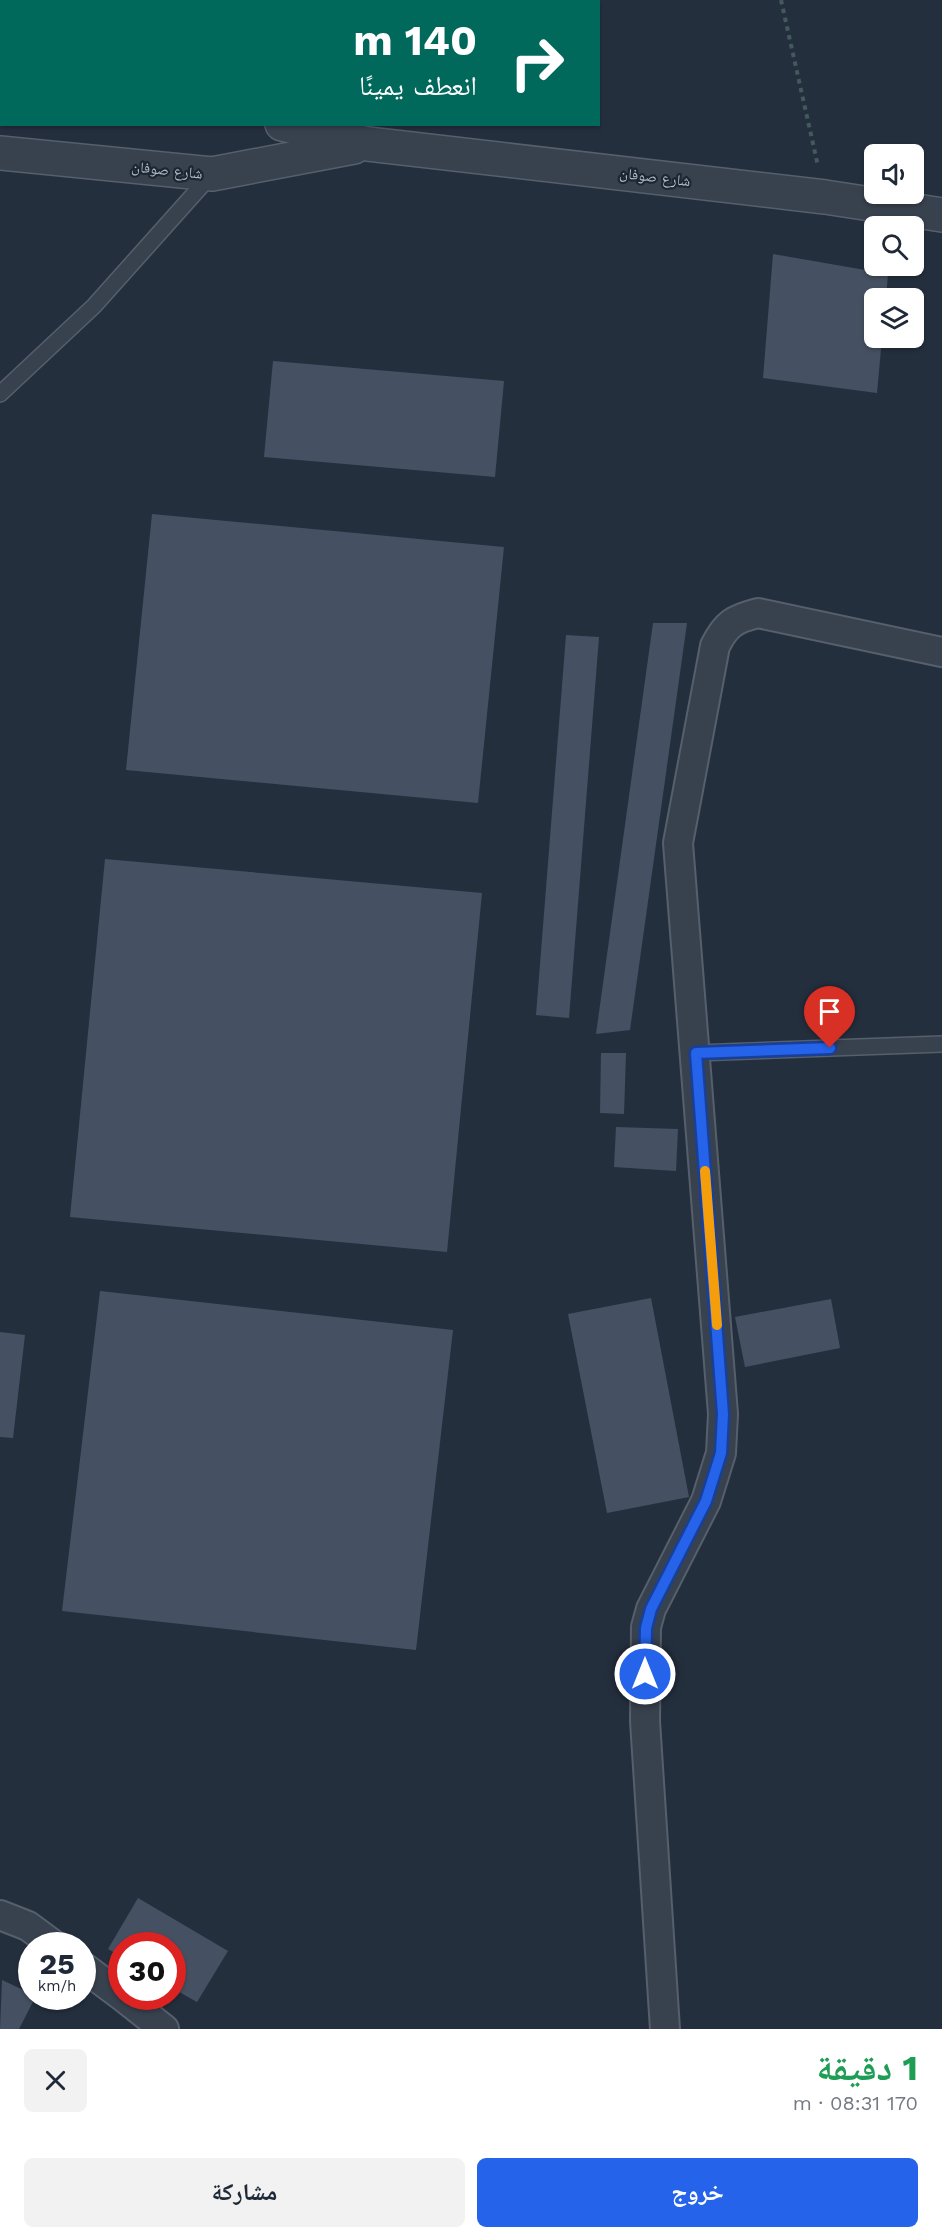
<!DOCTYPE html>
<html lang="ar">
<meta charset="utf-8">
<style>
:root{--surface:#fff;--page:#f2f2f3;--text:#1f2937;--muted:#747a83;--accent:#2563eb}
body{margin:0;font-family:"Work Sans","Noto Naskh Arabic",sans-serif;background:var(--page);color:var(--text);direction:rtl;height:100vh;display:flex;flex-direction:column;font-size:22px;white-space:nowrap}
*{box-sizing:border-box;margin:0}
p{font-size:20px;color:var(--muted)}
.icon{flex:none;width:33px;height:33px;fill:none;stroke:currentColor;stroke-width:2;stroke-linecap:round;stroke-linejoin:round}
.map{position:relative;height:2029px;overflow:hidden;direction:ltr}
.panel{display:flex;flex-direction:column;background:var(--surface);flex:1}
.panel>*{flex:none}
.hud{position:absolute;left:0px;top:0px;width:600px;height:126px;box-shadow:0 2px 4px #0004;direction:rtl;background:#00695c;color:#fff;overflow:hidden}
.controls{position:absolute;left:864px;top:144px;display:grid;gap:12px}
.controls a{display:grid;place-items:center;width:60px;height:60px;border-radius:9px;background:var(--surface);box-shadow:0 2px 4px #0004;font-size:30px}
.speed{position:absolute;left:18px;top:1932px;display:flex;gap:12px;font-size:30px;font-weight:700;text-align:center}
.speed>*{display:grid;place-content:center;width:78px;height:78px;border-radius:50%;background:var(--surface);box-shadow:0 2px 4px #0004;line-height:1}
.speed small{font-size:15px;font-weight:400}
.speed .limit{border:9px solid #d22;background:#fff;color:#111}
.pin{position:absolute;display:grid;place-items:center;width:51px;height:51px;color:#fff;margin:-62px -26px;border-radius:50% 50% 50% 0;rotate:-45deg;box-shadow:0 0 6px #0007}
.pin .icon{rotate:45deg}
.me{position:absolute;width:66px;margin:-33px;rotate:0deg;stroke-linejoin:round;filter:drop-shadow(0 0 4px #0008)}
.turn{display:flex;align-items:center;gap:21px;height:126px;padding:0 24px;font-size:27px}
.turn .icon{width:78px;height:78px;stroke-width:2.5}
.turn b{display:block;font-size:42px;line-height:51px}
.round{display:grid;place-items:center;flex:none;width:63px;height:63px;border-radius:9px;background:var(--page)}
.summary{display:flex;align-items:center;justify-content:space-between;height:102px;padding:0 24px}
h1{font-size:36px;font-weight:700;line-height:45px;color:#1e9e55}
.cta{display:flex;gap:12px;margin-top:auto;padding:12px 24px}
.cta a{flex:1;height:69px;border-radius:9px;background:var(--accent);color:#fff;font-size:24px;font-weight:700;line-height:69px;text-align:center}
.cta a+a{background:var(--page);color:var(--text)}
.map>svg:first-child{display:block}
</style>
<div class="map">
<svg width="942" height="2029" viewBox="0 0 942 2029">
<rect width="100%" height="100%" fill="#242f3e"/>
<path fill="#455162" d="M773,254L888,274L886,298H874V338H882L877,393L763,378Z
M273,361L504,381L495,477L264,457Z
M152,514L504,547L478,803L126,770Z
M653,623H687L630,1030L596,1034Z
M566,635L599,637L569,1018L536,1015Z
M105,859L482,893L447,1252L70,1217Z
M601,1053H626L624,1114L600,1113Z
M616,1127L678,1129L676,1171L614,1167Z
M100,1291L453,1330L416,1650L62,1611Z
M651,1298L689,1497L607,1513L568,1314Z
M831,1299L840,1348L745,1367L735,1317Z
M0,1332L25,1335L13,1438L0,1437Z
M138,1898L228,1951L197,2002L172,1988V1946H122V1957L108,1949Z
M2,1980L32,1994V1996H36L19,2029H0Z"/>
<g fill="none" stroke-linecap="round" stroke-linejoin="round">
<defs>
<path id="service" d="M0,394L94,306L212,174
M696,1053L942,1044"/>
<path id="minor" d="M330,0L331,2
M0,1915L28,1926L55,1946
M82,1966L122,1996
M122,1996L164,2029
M665,2029L645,1721L646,1627L651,1609L706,1501L721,1453L723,1414L678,843L715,646C726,624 734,619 758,613L942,652"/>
<path id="tertiary" d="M0,99H2
M282,124L368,144L825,197L942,215
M0,153L212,174L354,147"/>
</defs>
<use href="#service" stroke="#565f6c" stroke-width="18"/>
<use href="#minor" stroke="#565f6c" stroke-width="32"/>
<use href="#tertiary" stroke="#565f6c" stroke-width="36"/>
<path stroke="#44595c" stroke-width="4" stroke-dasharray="4.5 4.5" stroke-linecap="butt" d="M781,0L818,166"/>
<use href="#service" stroke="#38414e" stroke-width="15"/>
<use href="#minor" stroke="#38414e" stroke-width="28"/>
<use href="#tertiary" stroke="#38414e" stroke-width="33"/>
</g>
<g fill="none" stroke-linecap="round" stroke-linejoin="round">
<defs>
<path id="route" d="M645,1674L646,1628L651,1609L706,1501L721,1453L723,1414L696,1053L830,1048"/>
</defs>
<use href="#route" stroke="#184099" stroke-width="15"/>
<use href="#route" stroke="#2563eb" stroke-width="10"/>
<path stroke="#f59e0b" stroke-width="10" d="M705,1171L717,1325"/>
</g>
<g text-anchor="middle" stroke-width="4.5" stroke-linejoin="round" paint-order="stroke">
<g font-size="15" fill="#b4bcc9" stroke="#1d2633">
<text transform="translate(167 170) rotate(6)" y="5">شارع صوفان</text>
<text transform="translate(655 177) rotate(7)" y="5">شارع صوفان</text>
</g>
</g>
</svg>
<div class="controls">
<a><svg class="icon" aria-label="sound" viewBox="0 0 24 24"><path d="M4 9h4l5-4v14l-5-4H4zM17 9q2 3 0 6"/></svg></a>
<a><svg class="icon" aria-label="search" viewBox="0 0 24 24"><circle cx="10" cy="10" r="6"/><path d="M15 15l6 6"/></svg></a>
<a><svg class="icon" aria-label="layers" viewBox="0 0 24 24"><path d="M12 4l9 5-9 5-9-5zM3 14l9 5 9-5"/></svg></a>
</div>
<div class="speed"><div>25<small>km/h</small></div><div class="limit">30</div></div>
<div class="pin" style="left:830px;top:1048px;background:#d93025"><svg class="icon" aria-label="arrive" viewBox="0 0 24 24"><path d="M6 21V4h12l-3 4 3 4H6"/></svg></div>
<svg class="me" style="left:645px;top:1674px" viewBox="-20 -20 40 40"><circle r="17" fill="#2563eb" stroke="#fff" stroke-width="3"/><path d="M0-11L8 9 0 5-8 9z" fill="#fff"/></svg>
<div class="hud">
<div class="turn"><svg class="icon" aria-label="right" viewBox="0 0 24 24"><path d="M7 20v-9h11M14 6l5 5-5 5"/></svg><div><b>140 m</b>انعطف يمينًا</div></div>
</div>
</div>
<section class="panel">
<div class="summary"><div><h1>1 دقيقة</h1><p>170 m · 08:31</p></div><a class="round"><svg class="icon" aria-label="close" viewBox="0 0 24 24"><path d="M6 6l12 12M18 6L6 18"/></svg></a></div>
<div class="cta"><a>خروج</a><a>مشاركة</a></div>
</section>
